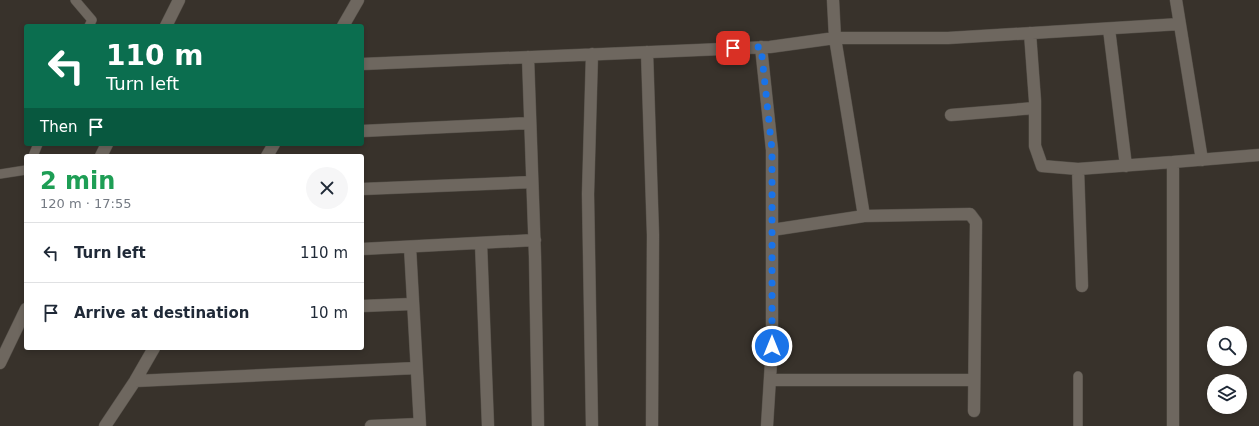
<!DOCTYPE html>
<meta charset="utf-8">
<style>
:root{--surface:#fff;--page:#f6f6f7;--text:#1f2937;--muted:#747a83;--line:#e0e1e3}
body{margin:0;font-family:"DejaVu Sans",sans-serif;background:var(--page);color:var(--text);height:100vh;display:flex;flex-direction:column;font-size:15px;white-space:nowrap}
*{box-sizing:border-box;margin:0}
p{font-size:13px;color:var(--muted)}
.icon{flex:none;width:22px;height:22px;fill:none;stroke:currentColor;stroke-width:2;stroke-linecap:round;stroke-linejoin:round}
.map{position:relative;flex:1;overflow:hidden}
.side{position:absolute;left:24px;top:154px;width:340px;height:196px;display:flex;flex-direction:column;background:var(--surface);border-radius:4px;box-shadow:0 2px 6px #0003}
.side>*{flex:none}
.hud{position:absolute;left:24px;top:24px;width:340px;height:122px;border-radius:4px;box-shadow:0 2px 6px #0003;background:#0b6e4f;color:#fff;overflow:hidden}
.controls{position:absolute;left:1207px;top:326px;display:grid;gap:8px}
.controls a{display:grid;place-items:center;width:40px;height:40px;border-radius:50%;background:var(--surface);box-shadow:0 2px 6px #0003;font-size:20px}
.pin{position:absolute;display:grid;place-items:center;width:34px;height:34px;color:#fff;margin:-17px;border-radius:8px;box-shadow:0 2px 6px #0006}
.me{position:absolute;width:44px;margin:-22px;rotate:0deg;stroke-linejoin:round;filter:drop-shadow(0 0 3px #0008)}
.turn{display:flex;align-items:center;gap:14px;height:84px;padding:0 16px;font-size:18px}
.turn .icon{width:52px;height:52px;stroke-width:2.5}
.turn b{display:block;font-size:28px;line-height:34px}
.then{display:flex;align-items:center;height:38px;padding:0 16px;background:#0003;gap:8px;font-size:15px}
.round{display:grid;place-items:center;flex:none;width:42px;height:42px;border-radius:21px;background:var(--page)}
.head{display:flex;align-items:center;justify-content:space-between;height:68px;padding:0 16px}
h1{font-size:24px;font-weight:600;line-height:30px;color:#1e9e55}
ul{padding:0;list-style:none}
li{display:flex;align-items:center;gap:12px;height:60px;padding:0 16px;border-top:1px solid var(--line)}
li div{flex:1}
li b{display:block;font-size:15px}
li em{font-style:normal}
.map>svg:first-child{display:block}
</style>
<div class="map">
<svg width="1259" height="426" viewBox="0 0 1259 426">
<rect width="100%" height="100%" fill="#38322b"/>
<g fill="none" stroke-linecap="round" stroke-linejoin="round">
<defs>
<path id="lane" d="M75,0L92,20L89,26
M33,156L38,144
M0,174L26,170
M1078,426V376"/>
<path id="street" d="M1176,0L1202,160
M166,26L179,0
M343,26L358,0
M1109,29L1126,166
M1030,33L1035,101V146L1042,166L1078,169
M761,47L772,150V346L767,426
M647,52L653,235L652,426
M592,54L588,194L592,426
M528,57L535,257L538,426
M362,64L770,47L835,38L833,0
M951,115L1035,108
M362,131L530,123
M101,156L107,144
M267,156L274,144
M362,189L532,182
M864,216L970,214L976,222L974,411
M772,230L864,216L835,38H948L1180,24
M481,243L488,426
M410,247L420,426
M362,249L535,240
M1082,286L1078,169L1173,162
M362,306L412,304
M0,363L26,309
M770,380H974
M135,381L416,368
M105,426L135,381L154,348
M371,426L419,424
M1173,426V162L1259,155"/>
</defs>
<use href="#lane" stroke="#534e47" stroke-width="10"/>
<use href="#street" stroke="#534e47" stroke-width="13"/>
<use href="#lane" stroke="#6e675f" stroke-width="9"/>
<use href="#street" stroke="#6e675f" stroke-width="12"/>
</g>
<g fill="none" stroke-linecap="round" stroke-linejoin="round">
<path stroke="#1a73e8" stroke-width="7" stroke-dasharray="0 12.6" d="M733,48L761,47L772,150V346"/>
</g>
</svg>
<div class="controls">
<a><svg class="icon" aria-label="search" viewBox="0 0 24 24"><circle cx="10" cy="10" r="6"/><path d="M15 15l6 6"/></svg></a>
<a><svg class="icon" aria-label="layers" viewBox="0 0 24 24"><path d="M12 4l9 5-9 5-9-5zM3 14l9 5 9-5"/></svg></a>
</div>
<div class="pin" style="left:733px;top:48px;background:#d93025"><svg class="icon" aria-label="arrive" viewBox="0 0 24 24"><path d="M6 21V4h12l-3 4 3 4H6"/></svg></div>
<svg class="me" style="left:772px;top:346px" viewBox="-20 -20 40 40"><circle r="17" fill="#1a73e8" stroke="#fff" stroke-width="3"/><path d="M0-11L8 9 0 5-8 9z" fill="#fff"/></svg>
<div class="hud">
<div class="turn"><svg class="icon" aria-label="left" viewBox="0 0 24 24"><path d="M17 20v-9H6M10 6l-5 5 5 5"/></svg><div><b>110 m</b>Turn left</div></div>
<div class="then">Then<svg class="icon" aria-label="arrive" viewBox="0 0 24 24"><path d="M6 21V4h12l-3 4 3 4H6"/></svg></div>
</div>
<section class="side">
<div class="head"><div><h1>2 min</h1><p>120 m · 17:55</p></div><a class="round"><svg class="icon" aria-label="close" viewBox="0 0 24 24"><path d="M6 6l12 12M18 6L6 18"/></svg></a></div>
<ul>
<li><svg class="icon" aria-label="left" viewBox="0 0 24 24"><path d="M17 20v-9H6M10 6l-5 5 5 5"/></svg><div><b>Turn left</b></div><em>110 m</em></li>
<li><svg class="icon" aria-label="arrive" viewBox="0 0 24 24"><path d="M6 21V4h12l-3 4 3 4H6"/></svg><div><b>Arrive at destination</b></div><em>10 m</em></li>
</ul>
</section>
</div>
